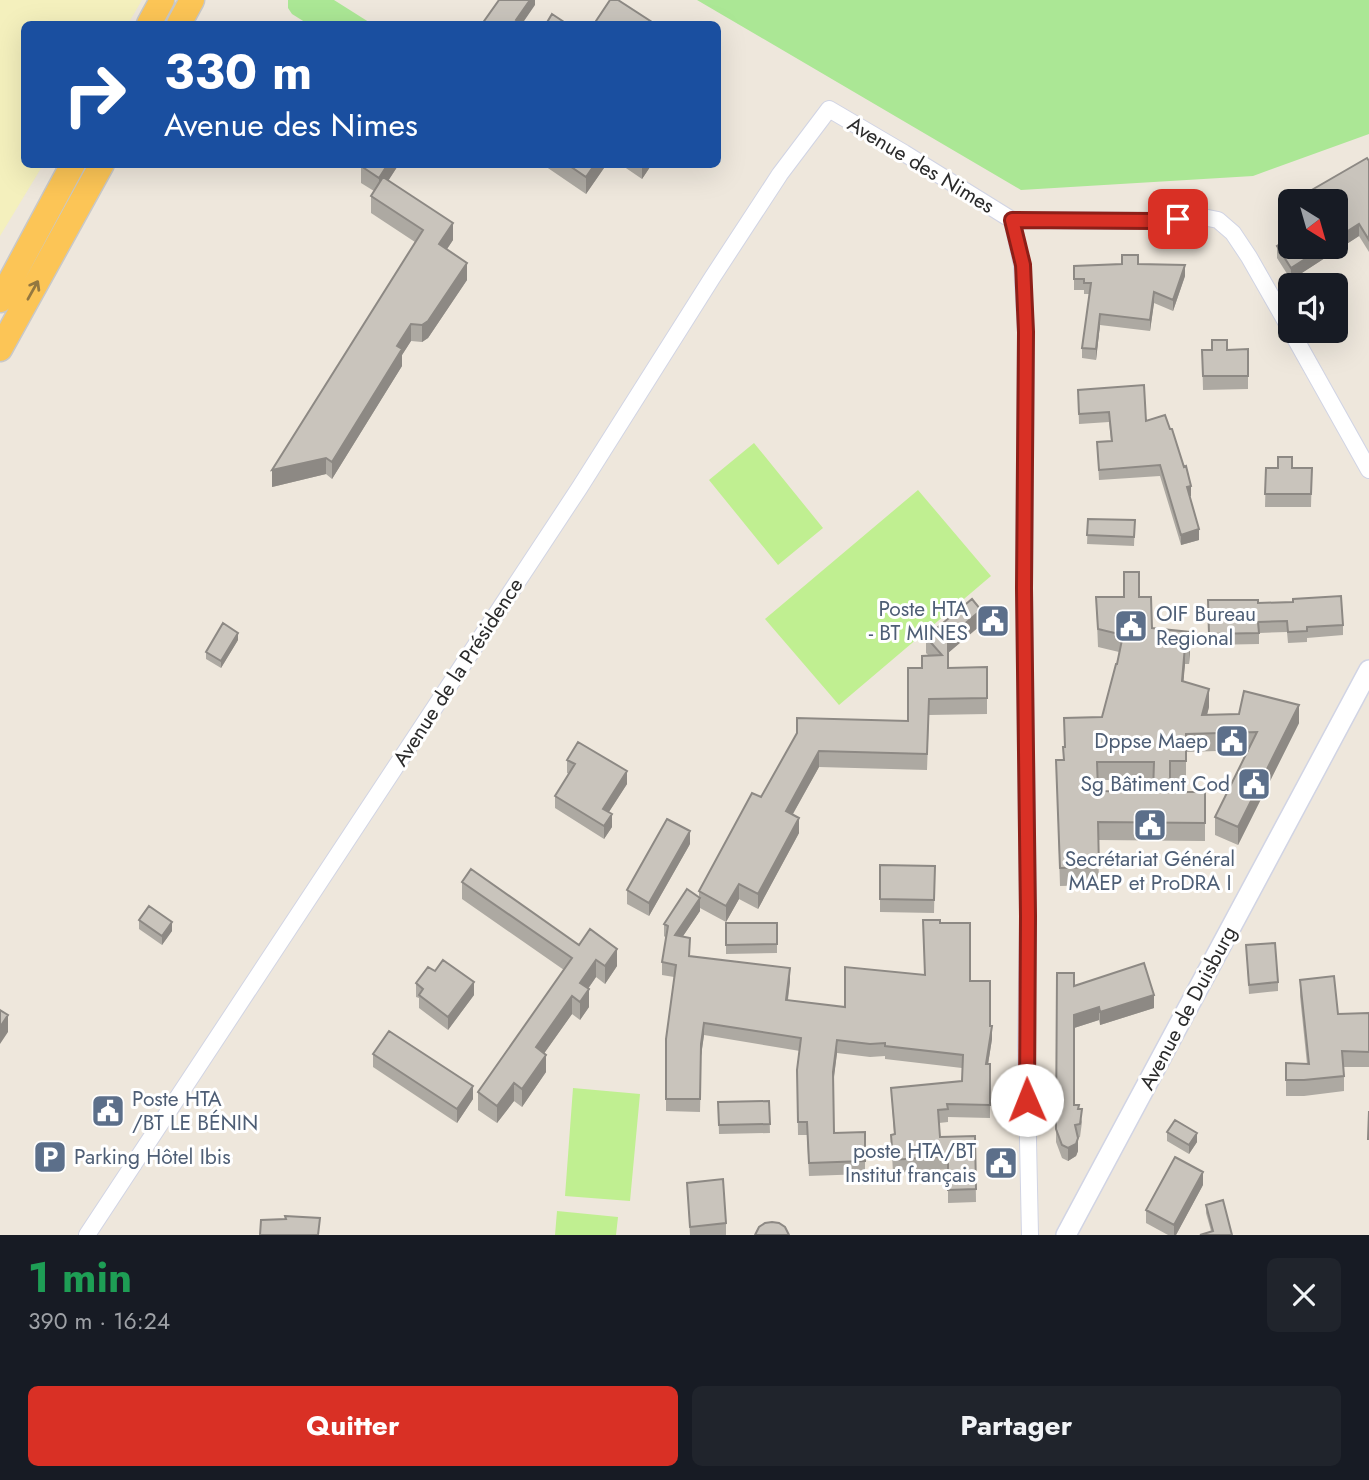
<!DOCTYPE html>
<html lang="fr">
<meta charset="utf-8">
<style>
:root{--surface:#171b24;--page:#20242c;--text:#f1f3f6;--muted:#9ea1a6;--accent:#d93025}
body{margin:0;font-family:Jost,sans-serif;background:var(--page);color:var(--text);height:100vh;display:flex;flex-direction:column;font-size:26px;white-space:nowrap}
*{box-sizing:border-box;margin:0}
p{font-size:23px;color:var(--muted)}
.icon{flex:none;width:38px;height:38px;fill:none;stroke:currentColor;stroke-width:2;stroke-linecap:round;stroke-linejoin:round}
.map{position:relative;height:1235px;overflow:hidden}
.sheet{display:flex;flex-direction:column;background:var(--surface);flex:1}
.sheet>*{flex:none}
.banner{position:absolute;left:21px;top:21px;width:700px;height:147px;border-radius:10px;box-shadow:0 7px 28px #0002;background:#1a4fa0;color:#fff;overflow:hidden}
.needle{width:46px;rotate:143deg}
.tools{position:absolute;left:1278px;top:189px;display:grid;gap:14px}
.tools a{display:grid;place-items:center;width:70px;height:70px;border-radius:10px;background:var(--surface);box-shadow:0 7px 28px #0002;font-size:35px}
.pin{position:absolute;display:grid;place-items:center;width:60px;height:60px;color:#fff;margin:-30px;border-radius:14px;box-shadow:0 4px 10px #0006}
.me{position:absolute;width:77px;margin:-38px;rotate:359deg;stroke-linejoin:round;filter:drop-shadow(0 0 5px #0008)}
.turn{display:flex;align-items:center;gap:24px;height:147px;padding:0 28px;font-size:32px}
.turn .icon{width:91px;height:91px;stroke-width:2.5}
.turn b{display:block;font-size:49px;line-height:60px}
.round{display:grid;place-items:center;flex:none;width:74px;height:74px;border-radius:10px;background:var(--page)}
.overview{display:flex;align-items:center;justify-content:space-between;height:119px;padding:0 28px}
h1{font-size:42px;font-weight:700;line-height:52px;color:#1e9e55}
.action{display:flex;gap:14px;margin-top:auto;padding:14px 28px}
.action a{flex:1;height:80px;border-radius:10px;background:var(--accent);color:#fff;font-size:28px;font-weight:700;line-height:80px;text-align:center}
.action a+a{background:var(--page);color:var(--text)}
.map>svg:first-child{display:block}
</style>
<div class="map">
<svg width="1369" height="1235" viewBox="0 0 1369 1235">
<rect width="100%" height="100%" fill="#eee7dc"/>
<path fill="#abe795" d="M288,0H334L372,24H308L292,14L288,8Z
M697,0H1369V134L1253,176L1021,190Z"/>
<path fill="#f4f0bd" d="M0,0H142L128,24H24V164L43,165L0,236Z"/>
<path fill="#c0ef91" d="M754,443L823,528L778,565L709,480Z
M918,490L991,576L839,705L765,619Z
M573,1088L640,1094L630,1201L565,1196Z
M557,1211L618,1217L616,1235H555Z"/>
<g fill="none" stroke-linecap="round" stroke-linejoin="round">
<defs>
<path id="minor" d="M1012,220L1022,265L1026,333L1024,588L1028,916L1026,1046L1030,1235
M1291,331L1369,470
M87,1235L580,487L712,278L780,174L829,109L904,153L1012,220L1154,221L1203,217L1218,220L1233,233L1249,257L1290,329"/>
<path id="tertiary" d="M1066,1235L1369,670"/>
<path id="trunk" d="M149,24L162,0
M179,24L192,0
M0,300L73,164
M0,349L102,164"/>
</defs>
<use href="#minor" stroke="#d1d4e4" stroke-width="18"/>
<use href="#tertiary" stroke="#d1d4e4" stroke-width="22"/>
<use href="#trunk" stroke="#c8c8c8" stroke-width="27"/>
<use href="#minor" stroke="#fff" stroke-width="16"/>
<use href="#tertiary" stroke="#fff" stroke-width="19"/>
<use href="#trunk" stroke="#fcc556" stroke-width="24"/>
</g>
<path fill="#ada9a2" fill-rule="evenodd" d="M1369,161V252L1359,236L1291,280L1277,258V246L1290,247L1335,201H1303V195Z
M362,164H399L388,181L453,240L447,249L467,280L428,338L422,342L411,341L402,355V366L332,479L326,474L272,487L415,242L371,213V196L374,191L361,183V166Z
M542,164H604V168L586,194Z
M620,164H652L642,179Z
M1138,264L1185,276L1173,311L1154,303L1150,331L1100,325L1096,360L1082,358V348L1090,294H1084V290H1074V266Z
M1248,349V389L1203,390L1202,350Z
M1078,390L1146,421L1191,496L1189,497L1199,540L1181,545L1160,476L1099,480L1097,442L1111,441L1109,422L1079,424Z
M1266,468H1312L1311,507H1265Z
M1088,519L1135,520L1134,546L1087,544Z
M1096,597H1139L1152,628L1190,632V650L1189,664H1185L1183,682L1209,707L1207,715L1299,723L1238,845L1215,835V817L1248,750L1186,752V779H1170V792H1205V841L1098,840L1099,885L1060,886L1056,760H1063L1065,747L1064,718L1102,717L1117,664L1119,652L1098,647ZM1098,780H1153V792L1098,791Z
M1208,600L1258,603L1343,625V635L1307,638V642L1288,643L1287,632L1259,633V644L1209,645Z
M981,625L948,653V668L987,667V714L929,715L927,770L819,767L793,814L799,833L758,909L739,899L726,922L700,908V911L683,936L690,956L790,981L788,1000L845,1007L925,975L940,923L970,981L990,1026L992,1039L988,1064H990V1118L948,1117V1122L939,1123L940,1137L975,1136L976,1202L948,1203V1169L893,1173L891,1135L894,1134L891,1088L962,1081V1068L885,1059V1056L870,1057L837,1053L833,1083L834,1133L865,1132V1174L809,1176L807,1135H798L797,1070L800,1051L704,1035L701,1056L700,1112L666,1111V1039L674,977L662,975V962L666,938L664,936V924L699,897V891L761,797L797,733L908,721L922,668L928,655L926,653V637Z
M238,640L221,668L206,659V652Z
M567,760L627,784L609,812L612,827L604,839L555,808V796L569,774L567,773Z
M690,844L649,916L627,904V890Z
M880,865L935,866L934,913L880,912Z
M462,882L617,966L605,984L596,977L588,989L589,1007L580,1020L572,1014L544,1053L546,1072L522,1107L514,1101L497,1123L478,1110V1092L564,970L462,899Z
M139,920L172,931L162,945L139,929Z
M726,923H777V953L726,954Z
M1246,945L1278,982V991L1249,994Z
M435,971L474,995L448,1030L419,1008V998L416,997V983Z
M1057,973L1074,986L1154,1008L1100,1025L1099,1020L1074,1028V1105L1079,1109L1082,1122L1080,1137L1078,1138V1151L1076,1156L1068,1161L1062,1158L1056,1142Z
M1300,980L1338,1014L1369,1013V1067H1344V1091L1304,1096H1286V1063L1307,1064L1300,996Z
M373,1054L473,1099L457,1123L373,1067Z
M769,1101L770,1133L719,1134L718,1102Z
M1167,1132L1197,1142L1189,1154L1167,1141Z
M687,1183L726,1223V1235H690Z
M1203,1185L1176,1235H1168L1146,1223V1210Z
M1206,1205L1232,1235L1211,1231L1206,1213Z"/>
<path fill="#8d8984" d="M530,0H535V5L522,24L516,20Z
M388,164H399L379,195V178Z
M595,164H604V168L586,194V177Z
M643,164H652L642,179V166Z
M453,223V240L439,261V244Z
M1359,224V236L1291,280V268L1324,247H1335V239Z
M467,263V280L428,338L422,342V325Z
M1185,265V276L1173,311V300Z
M1154,292V303L1150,331V320Z
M1100,314V325L1096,360V349Z
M411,324V341L402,355V366L332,479V462L397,346Z
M326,458V474L272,487V470Z
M1191,486V496L1187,498V487Z
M1199,529V540L1181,545V535Z
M981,610V625L948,653V638Z
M1190,632V650L1189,664V646Z
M238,633V640L221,668V661Z
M1185,646V664L1182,699V681Z
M1209,689V707L1202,733V715Z
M1299,705V723L1238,845V827Z
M819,751V767L786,826V811Z
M627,771V784L603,821V809Z
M612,814V827L604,839V826Z
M799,818V833L758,909V894Z
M690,831V844L649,916V903Z
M739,884V899L726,922V906Z
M700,898V911L675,948V935Z
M172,922V931L162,945V936Z
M617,949V966L605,984V966Z
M596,960V977L580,1000V983Z
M790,968V981L786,1012V1000Z
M474,982V995L448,1030V1017Z
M589,989V1007L580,1020V1002Z
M1154,995V1008L1100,1025V1012Z
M572,996V1014L536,1065V1047Z
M1099,1007V1020L1074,1028V1015Z
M8,1015V1032L0,1044V1027Z
M704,1023V1035L701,1056L700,1112L701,1044Z
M992,1026V1039L986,1077V1064Z
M837,1040V1053L833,1085V1072Z
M546,1055V1072L522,1107V1089Z
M514,1083V1101L497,1123V1106Z
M473,1086V1099L457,1123V1109Z
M1197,1133V1142L1189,1154V1145Z
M1078,1138V1151L1076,1156L1068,1161V1148Z
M1203,1172V1185L1176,1235H1174V1225Z"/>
<path fill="#c9c4bc" stroke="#8d8984" stroke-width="2" fill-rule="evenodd" d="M499,0H530L516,20L522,24H482Z
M610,0H618L655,24H594Z
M552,14L567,24H546Z
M1367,158L1369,161V240L1359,224L1335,239V201H1307L1303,195Z
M362,164H388L379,178L361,166Z
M567,164H595L586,177Z
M383,177L453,223L439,244L467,263L428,321L422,325L411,324L397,346L402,349L332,462L326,458L272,470L423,230L371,196Z
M1290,237V247H1324L1291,268L1277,246Z
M1122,255H1138V264L1185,265L1173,300L1154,292L1150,320L1100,314L1096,349L1082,348L1091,283H1084V279H1074V266L1122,264Z
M1212,340H1227V350L1248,349V376H1203L1202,350H1212Z
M1144,385L1146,421L1165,415L1170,429H1172L1184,467L1186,466L1191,486L1187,487L1199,529L1181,535L1160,465L1099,470L1097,442L1112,441L1109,412L1079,414L1078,390Z
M1278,457H1292V468H1312L1311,494H1265L1266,468H1278Z
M1088,519L1135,520L1134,537L1087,535Z
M1124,572H1139V597H1151L1152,628L1190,632L1189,646H1185L1182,681L1209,689L1202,715L1239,714L1244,691L1299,705L1238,827L1215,817L1257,732L1186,734V761H1170V792H1205V823L1098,822L1099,867L1060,868L1056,760H1064L1063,747H1065L1064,718L1102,717L1116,664H1117L1123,635L1098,629L1096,597H1124ZM1097,762H1154L1153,792L1098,791Z
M1341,596L1343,625L1307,627V631L1288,632L1287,621L1258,622L1259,633L1209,634L1208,600H1258V603L1293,602V599Z
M972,599L981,610L948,638V668L987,667V698L929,699L927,754L819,751L786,811L799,818L758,894L739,884L726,906L699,891L752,793L761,797L797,733V718L908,721V668H922V656L942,655L926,637Z
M223,623L238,633L221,661L206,652Z
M578,742L627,771L603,809L612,814L604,826L555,796L575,764L567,760Z
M667,819L690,831L649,903L627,890Z
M880,865L935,866L934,900L880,899Z
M471,869L579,945L590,929L617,949L605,966L596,960L580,983L589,989L580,1002L572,996L536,1047L546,1055L522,1089L514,1083L497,1106L478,1092L572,958L462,882Z
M687,889L700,898L675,935L690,938L689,956L790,968L786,1000L845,1007V967L925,975L923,920H940V923H970V981H990V1026H992L986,1064H990V1105L947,1104L948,1109L938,1110L940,1137L975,1136L976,1189L948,1190V1156L893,1160L891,1135L895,1134L891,1088L962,1081L963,1055L885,1046V1043L870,1044L837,1040L833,1072L834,1133L865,1132V1161L809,1163L807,1122H798L797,1070L801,1038L704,1023L701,1044L700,1099H666V1039L676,965L662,962L668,926L664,924Z
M149,906L172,922L162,936L139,920Z
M726,923H777V944L726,945Z
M1275,943L1278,982L1249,985L1246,945Z
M443,960L474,982L448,1017L419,995L423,989L416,983L428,967L435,971Z
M1144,963L1154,995L1100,1012L1099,1007L1074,1015V1105H1079L1078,1109H1082L1080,1124L1075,1125L1078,1138L1076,1144L1068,1148L1062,1145L1056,1129L1057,973H1074V986Z
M1334,976L1338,1014L1369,1013V1052L1342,1051L1344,1076L1304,1080H1286V1063L1309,1064L1300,980Z
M0,1010L8,1015L0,1027Z
M389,1031L473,1086L457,1109L373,1054Z
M769,1101L770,1124L719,1125L718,1102Z
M1369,1111V1139H1368Z
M1175,1120L1197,1133L1189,1145L1167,1132Z
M1175,1157L1203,1172L1174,1225L1146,1210Z
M723,1179L726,1223L690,1227L687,1183Z
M1223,1200L1232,1235H1200L1213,1231L1206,1205Z
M285,1216L320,1218L318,1235H260L261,1220L286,1219Z
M772,1222L779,1223L785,1227L789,1235H755L759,1227L765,1223Z"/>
<defs><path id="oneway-shaft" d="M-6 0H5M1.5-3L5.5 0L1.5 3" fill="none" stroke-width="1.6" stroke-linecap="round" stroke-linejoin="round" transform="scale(1.75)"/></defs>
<use stroke="#947840" href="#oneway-shaft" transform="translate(33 290) rotate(-61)"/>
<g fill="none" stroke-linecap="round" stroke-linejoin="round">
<defs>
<path id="route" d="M1027,1100L1028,916L1024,588L1026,332L1023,265L1012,220L1154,221L1178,219"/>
</defs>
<use href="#route" stroke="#8d1f18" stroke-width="18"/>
<use href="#route" stroke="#d93025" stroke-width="12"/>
</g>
<defs>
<symbol id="civic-square" viewBox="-11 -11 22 22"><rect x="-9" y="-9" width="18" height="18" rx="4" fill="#5c6f8a" stroke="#fff"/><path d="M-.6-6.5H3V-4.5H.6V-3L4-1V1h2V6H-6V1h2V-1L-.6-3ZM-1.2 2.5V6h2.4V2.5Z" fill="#fff"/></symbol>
<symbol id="parking-square" viewBox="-11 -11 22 22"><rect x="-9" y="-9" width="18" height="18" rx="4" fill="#5c6f8a" stroke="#fff"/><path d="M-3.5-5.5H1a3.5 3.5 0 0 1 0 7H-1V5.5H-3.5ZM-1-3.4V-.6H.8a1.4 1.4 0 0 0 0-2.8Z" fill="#fff"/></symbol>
</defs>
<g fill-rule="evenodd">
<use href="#civic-square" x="974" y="602" width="38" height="38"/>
<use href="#civic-square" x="1112" y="607" width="38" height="38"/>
<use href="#civic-square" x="1213" y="722" width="38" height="38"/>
<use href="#civic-square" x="1235" y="765" width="38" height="38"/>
<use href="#civic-square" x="1131" y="806" width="38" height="38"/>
<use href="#civic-square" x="89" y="1092" width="38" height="38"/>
<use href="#parking-square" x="31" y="1138" width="38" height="38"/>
<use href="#civic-square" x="982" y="1144" width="38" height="38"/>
</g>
<g text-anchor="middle" stroke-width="6" stroke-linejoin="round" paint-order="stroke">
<g font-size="21" fill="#2b2b2b" stroke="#fff">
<text transform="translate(921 165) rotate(31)" y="7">Avenue des Nimes</text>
<text transform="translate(458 672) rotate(-57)" y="7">Avenue de la Présidence</text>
<text transform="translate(1188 1008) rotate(-62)" y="7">Avenue de Duisburg</text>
</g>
<g font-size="21" fill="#4e5e75" stroke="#fff" text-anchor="end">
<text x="968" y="616">Poste HTA<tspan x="968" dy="24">- BT MINES</tspan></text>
<text x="1156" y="621" text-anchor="start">OIF Bureau<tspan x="1156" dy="24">Regional</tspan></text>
<text x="1208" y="748">Dppse Maep</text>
<text x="1230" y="791">Sg Bâtiment Cod</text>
<text x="1150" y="866" text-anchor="middle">Secrétariat Général<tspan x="1150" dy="24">MAEP et ProDRA I</tspan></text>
<text x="132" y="1106" text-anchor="start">Poste HTA<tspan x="132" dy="24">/BT LE BÉNIN</tspan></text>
<text x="976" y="1158">poste HTA/BT<tspan x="976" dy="24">Institut français</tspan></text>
<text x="74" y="1164" text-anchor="start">Parking Hôtel Ibis</text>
</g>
</g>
</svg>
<div class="tools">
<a><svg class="needle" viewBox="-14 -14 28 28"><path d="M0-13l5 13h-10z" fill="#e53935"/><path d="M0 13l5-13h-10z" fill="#9ea1a6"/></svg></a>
<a><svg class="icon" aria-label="sound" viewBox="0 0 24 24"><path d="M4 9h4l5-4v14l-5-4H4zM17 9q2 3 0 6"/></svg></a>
</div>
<div class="pin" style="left:1178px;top:219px;background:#d93025"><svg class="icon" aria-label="arrive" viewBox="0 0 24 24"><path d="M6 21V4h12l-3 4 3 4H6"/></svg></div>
<svg class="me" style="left:1027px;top:1100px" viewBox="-20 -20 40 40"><circle r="19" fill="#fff"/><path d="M0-13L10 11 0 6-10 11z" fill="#d93025"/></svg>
<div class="banner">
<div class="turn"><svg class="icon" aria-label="right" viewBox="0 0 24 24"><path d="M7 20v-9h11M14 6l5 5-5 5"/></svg><div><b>330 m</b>Avenue des Nimes</div></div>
</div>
</div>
<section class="sheet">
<div class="overview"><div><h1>1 min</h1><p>390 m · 16:24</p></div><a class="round"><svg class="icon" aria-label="close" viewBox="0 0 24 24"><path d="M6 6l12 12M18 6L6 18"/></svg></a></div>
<div class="action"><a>Quitter</a><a>Partager</a></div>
</section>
